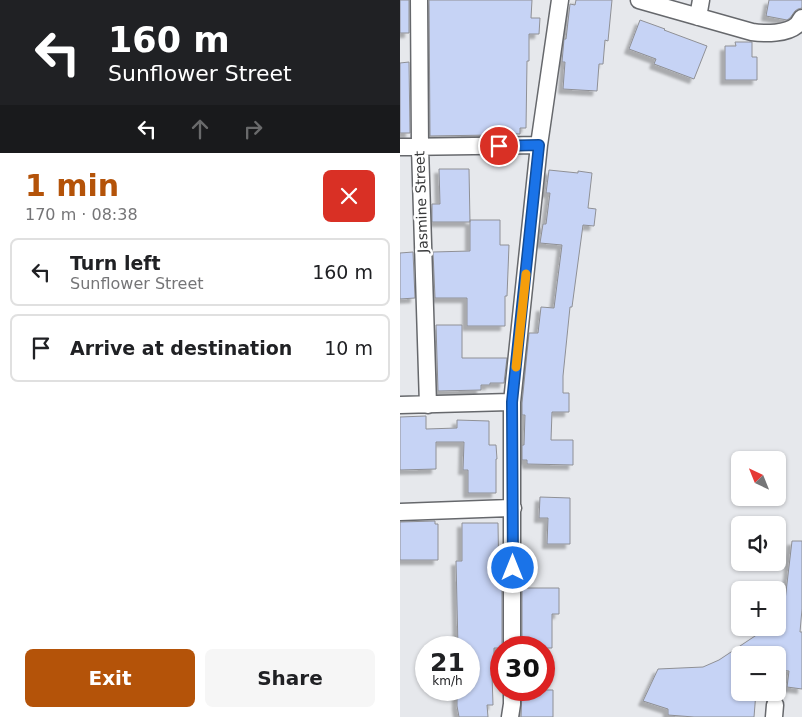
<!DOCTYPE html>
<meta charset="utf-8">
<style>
:root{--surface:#fff;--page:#f6f6f6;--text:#202124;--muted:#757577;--line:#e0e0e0;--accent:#b45309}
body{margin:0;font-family:"DejaVu Sans",sans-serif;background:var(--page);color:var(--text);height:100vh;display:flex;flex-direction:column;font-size:19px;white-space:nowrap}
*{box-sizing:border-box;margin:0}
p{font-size:16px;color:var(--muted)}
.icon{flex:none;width:28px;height:28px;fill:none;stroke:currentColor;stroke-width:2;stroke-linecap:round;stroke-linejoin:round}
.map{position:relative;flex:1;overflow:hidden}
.side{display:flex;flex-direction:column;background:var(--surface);width:400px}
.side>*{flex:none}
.top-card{background:#202124;color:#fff;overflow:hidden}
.needle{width:32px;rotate:317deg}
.controls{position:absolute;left:331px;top:451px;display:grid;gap:10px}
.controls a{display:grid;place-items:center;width:55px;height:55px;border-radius:8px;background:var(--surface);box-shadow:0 1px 4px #0004;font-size:25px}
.speed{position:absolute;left:15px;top:636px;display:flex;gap:10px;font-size:25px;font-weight:700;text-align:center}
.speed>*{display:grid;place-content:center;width:65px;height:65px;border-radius:50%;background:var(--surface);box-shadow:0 1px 4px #0004;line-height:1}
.speed small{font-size:12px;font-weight:400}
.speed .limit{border:8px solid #d22;background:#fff;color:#111}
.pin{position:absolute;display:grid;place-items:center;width:42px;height:42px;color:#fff;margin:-21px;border:2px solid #fff;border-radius:50%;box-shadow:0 1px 5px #0007}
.me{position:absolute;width:55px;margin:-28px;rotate:0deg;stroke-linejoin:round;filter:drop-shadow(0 0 4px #0008)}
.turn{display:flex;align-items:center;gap:18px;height:105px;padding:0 25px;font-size:22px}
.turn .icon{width:65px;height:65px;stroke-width:2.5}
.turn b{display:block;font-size:35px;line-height:42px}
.lanes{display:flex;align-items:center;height:48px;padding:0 25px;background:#0003;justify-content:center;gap:25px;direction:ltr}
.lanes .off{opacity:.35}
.round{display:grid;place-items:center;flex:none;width:52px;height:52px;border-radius:8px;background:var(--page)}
.summary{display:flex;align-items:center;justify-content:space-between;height:85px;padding:0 25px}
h1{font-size:30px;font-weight:800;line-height:38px;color:var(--accent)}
.primary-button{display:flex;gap:10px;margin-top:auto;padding:10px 25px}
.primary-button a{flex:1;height:58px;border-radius:8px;background:var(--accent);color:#fff;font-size:20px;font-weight:800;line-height:58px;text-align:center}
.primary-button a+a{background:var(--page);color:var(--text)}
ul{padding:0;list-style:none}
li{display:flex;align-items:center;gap:15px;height:68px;margin:0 10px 8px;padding:0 15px;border:2px solid var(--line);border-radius:8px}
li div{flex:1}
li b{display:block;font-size:19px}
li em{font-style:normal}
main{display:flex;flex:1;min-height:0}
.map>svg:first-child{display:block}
</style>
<main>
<section class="side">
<div class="top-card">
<div class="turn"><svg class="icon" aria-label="left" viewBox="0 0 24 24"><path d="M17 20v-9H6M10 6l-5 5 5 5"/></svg><div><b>160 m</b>Sunflower Street</div></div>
<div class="lanes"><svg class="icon" aria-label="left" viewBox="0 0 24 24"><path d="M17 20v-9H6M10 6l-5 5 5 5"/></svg><svg class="icon off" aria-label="ahead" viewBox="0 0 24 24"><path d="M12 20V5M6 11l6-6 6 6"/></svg><svg class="icon off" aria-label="right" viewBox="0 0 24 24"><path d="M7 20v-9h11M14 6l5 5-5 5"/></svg></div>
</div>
<div class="summary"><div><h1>1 min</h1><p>170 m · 08:38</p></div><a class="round" style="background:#d93025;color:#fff"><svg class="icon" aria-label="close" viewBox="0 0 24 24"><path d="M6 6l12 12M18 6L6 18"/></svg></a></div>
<ul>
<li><svg class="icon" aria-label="left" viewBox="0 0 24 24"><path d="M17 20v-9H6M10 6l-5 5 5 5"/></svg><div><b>Turn left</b><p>Sunflower Street</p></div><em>160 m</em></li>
<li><svg class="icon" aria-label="arrive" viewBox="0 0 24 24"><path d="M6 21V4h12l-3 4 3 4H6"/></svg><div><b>Arrive at destination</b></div><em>10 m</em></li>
</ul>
<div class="primary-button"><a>Exit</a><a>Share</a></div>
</section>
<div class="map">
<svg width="402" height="717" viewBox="0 0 402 717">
<defs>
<filter id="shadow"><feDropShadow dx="-4.5" dy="4.5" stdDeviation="1" flood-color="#0004"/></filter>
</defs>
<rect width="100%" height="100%" fill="#e6e8ec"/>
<path fill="#c6d3f5" stroke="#8f9095" filter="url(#shadow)" d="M0,0H9V33H0Z
M29,0H132L131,18H140L139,34H129V61H127L126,128H120V134L92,133V135L30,136Z
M176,0H212L208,41L205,40L203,64H199L197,91L163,89L165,62H162L164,39H166L170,4L175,5Z
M369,0H402V8L398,9L395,11L390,18L387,20L366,16Z
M240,20L265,29L264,30L307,46L294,79L254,64L256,59L229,49Z
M335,42H352V57H357V80H325V46H336Z
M9,62L10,133H0V63Z
M39,169H69L70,222H32V204H40Z
M149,170L178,173V171L192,173L188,208L196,209L194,226L183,225L172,307H170L163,376V393H169V412H152L151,440H173V465L127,464V460H122V445H124L125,415H122V403L129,333H138L141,307L154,308L162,245L140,243L143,224H146L150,193H146Z
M70,220H100V245H109L107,296H105V326H67V298H35L33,252L70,251Z
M13,252L15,298L0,299V253Z
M36,325H62V358H107L104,383H90V385H81V390L38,391Z
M26,416V429L57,428V420L89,421V445H96L97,459H96V493H68V470H63L64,442H36V469L0,470V417Z
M140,497L170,498V544H147L148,518H139Z
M35,521V524H38V560H0V522Z
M62,523H98L99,588H102V648H94V674H92L93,705H87L88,717H59L57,706V690H69V648H58L56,561H62Z
M392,541H402V609L400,632H402V689L387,687L389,671L378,670V655H340V692H356L354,717H294L268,715V709L243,701L258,669L303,667L319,660L367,628H378V625L382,626Z
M122,588H159V614H152V648H122Z
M122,690H153V717H121Z"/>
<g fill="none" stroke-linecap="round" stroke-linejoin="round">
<defs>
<path id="minor" d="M19,0L20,147L28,405
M239,0L352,32C365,34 387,34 397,25C399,23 400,20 402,18
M298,17L301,0
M0,147L139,145
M0,405L112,402
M0,512L113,508
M112,648V402L139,145L160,0
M110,717L112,704V690
M374,717L375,705"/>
</defs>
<use href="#minor" stroke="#66686c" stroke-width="19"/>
<use href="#minor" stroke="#fff" stroke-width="16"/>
</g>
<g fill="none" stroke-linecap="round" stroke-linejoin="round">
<defs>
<path id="route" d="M99,146L139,145L112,402L113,568"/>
</defs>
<use href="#route" stroke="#114b97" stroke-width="12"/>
<use href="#route" stroke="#1a73e8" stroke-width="9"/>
<path stroke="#f59e0b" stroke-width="9" d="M116,367L126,274"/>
</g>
<g text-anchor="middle" stroke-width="5" stroke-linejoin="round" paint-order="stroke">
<g font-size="14" fill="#38393a" stroke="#fff">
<text transform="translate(21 202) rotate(-92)" y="5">Jasmine Street</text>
</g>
</g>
</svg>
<div class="controls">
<a><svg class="needle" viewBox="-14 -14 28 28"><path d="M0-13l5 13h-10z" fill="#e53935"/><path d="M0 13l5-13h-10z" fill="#757577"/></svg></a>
<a><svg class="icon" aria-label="sound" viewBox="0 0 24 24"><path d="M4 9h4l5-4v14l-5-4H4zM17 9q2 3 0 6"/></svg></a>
<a>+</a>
<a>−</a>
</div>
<div class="speed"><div>21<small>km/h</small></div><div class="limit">30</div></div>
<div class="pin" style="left:99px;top:146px;background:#d93025"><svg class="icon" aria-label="arrive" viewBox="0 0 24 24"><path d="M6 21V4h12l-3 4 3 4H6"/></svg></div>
<svg class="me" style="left:113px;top:568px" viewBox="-20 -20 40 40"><circle r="17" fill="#1a73e8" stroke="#fff" stroke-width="3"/><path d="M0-11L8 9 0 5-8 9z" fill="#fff"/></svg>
</div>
</main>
